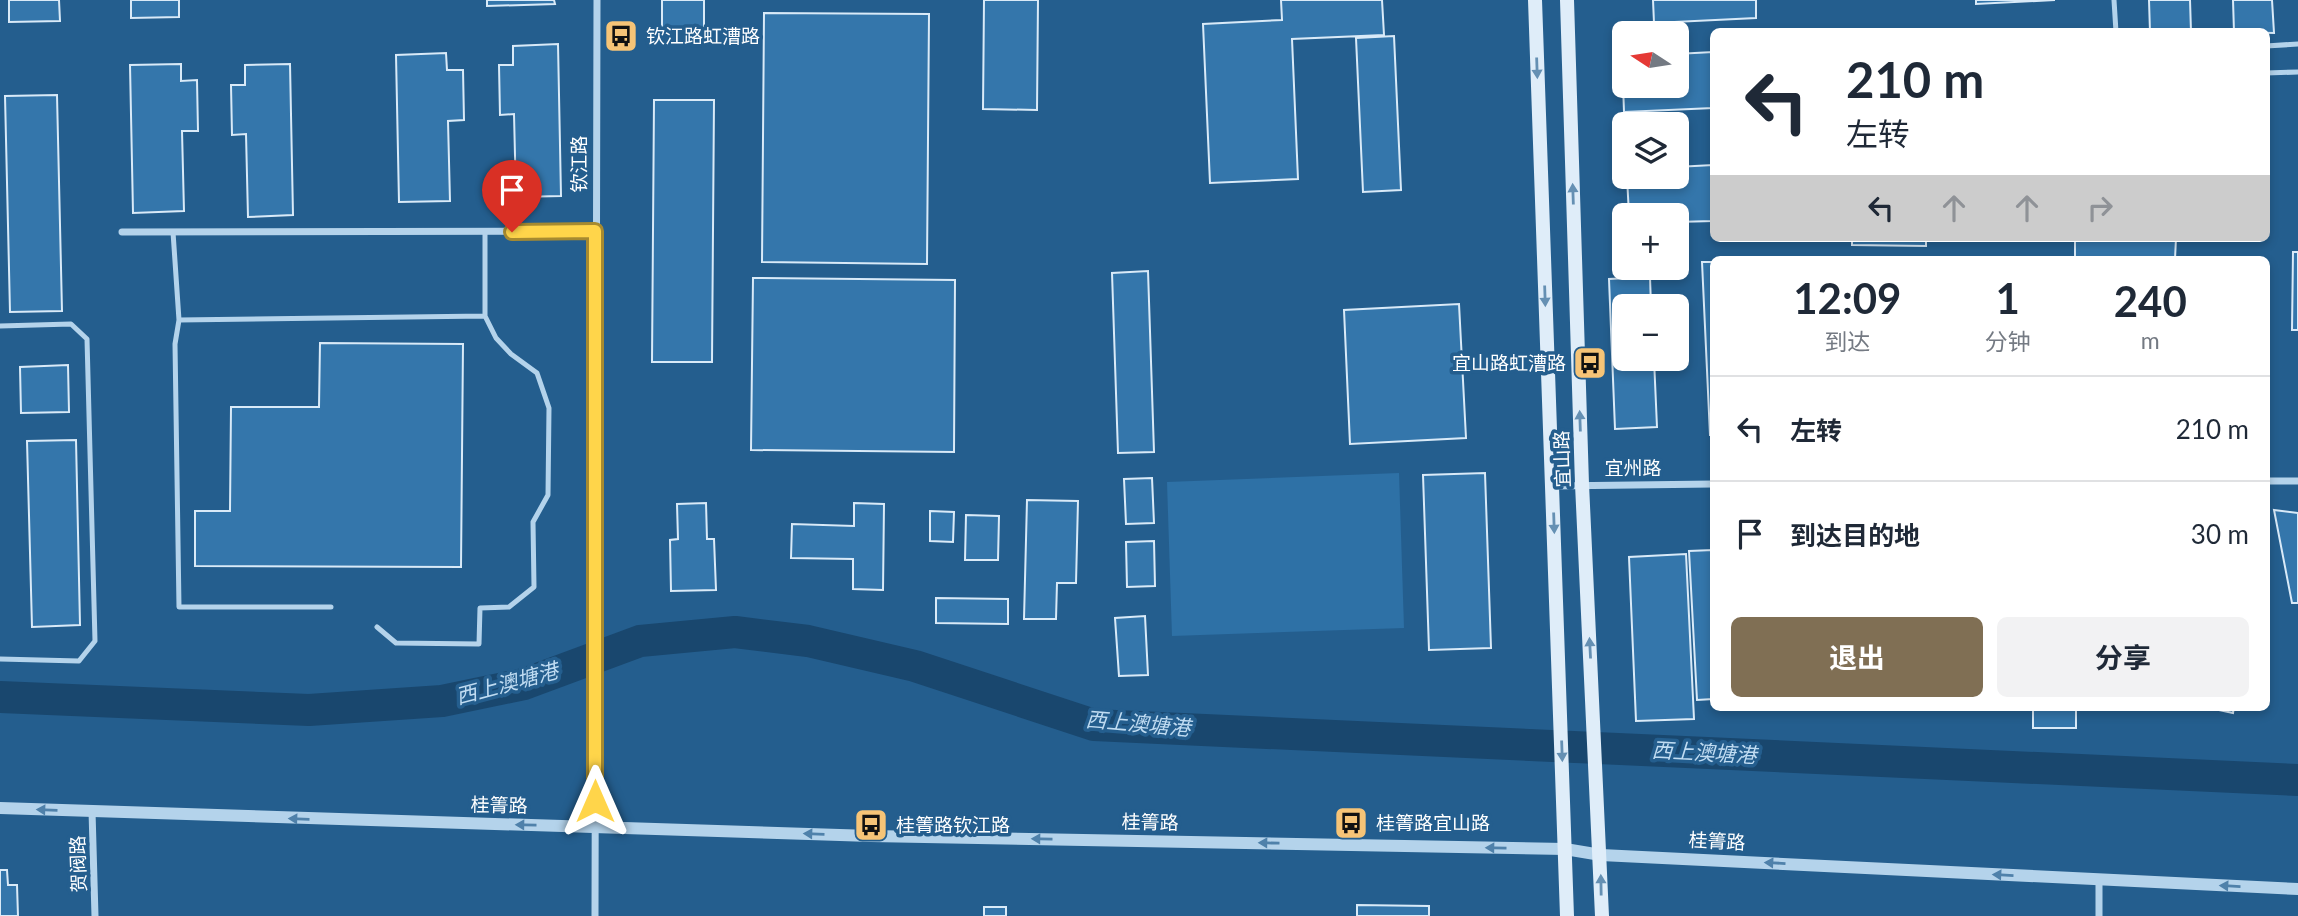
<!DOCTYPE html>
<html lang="zh">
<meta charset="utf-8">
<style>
:root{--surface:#fff;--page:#f2f2f3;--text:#1f2937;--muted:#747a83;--line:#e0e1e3;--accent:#806f54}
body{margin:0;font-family:Lato,"Noto Sans SC",sans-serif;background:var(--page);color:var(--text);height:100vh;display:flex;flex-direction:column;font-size:26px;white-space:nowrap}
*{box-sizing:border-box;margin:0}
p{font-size:23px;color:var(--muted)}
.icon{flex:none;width:38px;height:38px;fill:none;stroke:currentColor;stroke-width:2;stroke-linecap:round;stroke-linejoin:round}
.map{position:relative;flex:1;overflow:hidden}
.panel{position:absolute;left:1710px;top:256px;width:560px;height:455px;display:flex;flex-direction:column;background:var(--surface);border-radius:10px;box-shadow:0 4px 10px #0003}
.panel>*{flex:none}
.banner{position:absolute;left:1710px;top:28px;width:560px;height:214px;border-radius:10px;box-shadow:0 4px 10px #0003;background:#fff;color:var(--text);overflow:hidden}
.needle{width:46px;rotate:282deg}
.buttons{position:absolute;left:1612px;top:21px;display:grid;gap:14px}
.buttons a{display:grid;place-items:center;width:77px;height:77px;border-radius:10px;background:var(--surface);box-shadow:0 4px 10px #0003;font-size:35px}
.pin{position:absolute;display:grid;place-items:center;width:60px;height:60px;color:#fff;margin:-72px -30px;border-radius:50% 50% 50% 0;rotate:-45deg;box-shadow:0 0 7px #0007}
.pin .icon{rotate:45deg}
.me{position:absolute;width:77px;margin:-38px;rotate:0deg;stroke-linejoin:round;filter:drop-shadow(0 0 5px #0008)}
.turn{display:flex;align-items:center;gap:24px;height:147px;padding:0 21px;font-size:32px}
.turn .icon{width:91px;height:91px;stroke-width:2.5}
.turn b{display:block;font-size:49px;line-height:60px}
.lanes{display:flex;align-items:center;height:66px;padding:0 21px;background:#0003;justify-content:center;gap:35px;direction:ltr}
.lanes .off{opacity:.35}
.eta{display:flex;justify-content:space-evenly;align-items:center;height:119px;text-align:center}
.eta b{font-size:42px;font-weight:700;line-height:49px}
.button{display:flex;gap:14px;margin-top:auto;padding:14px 21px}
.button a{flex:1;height:80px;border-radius:10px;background:var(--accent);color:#fff;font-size:28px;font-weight:700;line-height:80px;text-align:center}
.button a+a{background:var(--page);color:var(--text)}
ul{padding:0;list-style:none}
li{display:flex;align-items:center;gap:21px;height:105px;padding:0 21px;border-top:2px solid var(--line)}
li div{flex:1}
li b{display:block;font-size:26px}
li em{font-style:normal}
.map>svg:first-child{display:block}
</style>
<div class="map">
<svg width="2298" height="916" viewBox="0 0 2298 916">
<rect width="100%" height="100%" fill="#245e8e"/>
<path fill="#2e71a6" d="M1399,473L1404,628L1172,636L1167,482Z"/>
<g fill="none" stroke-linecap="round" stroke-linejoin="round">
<path stroke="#19476e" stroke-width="32" d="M0,697L309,710L442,701L524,684L640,641L735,632L808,641L915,666L1094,725L2298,780"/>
</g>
<path fill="#3476ab" stroke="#d9eaf8" stroke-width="2" d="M9,0H59L60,21L9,22Z
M131,0H179V17L131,18Z
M487,0H554L555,4L487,6Z
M662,0H704V32H662Z
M984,0H1038L1037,110L983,109Z
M1281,0H1382L1384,35L1292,39L1298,179L1210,183L1203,24L1282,20Z
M1653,0H1756V18L1654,23Z
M1976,0H2055L1976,4Z
M2149,0H2190L2191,32H2150Z
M2233,0H2272L2274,33L2234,32Z
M764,13L929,14L927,264L762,262Z
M1394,36L1401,190L1363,192L1356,38Z
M558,44L561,196L516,197L514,114L500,115L499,65H513V46Z
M1713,52V108L1624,112L1622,56L1624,86H1676V54Z
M446,53L447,70H463L464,120L448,121L450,201L399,202L396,55Z
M181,64V81L197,80L198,131H182L184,211L133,213L130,65Z
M290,64L293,215L248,217L246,134L232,135L231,85H245V65Z
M57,95L62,311L10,312L5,96Z
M654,100H714L712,362H652Z
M1713,165V221L1676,222V215H1629L1627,177H1676V167Z
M1852,238H1926V246L1852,245Z
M2075,238H2176L2175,259H2075Z
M2293,252H2298V330H2292Z
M1702,262H1713V435H1710Z
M1148,271L1154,452L1118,453L1112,273Z
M1650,277L1651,306H1624V359H1654L1657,427L1615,429L1609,279Z
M753,278L955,280L954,452L751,450Z
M1459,304L1466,438L1350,444L1344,310Z
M320,343L463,344L461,567L195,566V511H230L231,407H319Z
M68,365L69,412L21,413L20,367Z
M76,440L80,625L32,627L27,441Z
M1485,473L1491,648L1429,650L1423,475Z
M1152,478L1154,523L1126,524L1124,479Z
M1027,500L1078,501L1076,583H1057L1056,619H1024Z
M706,503L707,539H714L716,590L671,591L670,540L678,539L677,504Z
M854,503L884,504L883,590L853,589V559L791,558L792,524L854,526Z
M2274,510L2298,513V603H2292Z
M930,511L954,512L953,542L930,541Z
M966,515L999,516L998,560H965Z
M1154,541L1155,586L1127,587L1126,542Z
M1713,550V699L1697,700L1689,551Z
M1686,554L1694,719L1636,721L1629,557Z
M936,598L1008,599V624L936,623Z
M1145,616L1148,675L1119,676L1115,618Z
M2033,707H2076V728H2033Z
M2205,707H2234L2233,713Z
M0,870H7L8,885H17L18,916H0Z
M1357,905L1429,906V916H1357Z
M984,907H1006V916H984Z"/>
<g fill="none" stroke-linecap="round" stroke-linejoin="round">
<path stroke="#b4d3eb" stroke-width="5" d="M2114,0L2116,32
M2266,46L2298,44
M2266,73L2298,72
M173,232L179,320
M485,316V232
M0,326L71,324L87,339L95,641L79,661L0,659
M331,607H179L175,344L179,320L485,316L496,338L511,354L537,373L549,408L548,495L533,522L534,587L509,607L480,608L479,644L396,643L377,627"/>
<path stroke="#b4d3eb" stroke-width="7" d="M122,232L595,231
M2266,481H2298
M1553,486L1713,484
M92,811L95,916
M2099,879V916
M595,916L597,0"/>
<path stroke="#b4d3eb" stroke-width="12" d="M0,808L871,836L1565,849L1601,855L2298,889"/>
<path stroke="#dfedf9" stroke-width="14" d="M1535,0L1567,916
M1567,0L1582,484L1602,916"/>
</g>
<defs><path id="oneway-solid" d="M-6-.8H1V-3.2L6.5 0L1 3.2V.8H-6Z" transform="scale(1.75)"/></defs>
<g fill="#6590b3">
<use href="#oneway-solid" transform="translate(1537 68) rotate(88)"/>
<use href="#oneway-solid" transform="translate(1573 194) rotate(-92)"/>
<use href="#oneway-solid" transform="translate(1545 296) rotate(88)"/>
<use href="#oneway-solid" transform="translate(1580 421) rotate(-92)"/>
<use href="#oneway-solid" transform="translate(1554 523) rotate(88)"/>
<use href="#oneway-solid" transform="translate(1590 648) rotate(-93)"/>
<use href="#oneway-solid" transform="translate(1562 751) rotate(88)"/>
<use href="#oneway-solid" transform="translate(1601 885) rotate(-91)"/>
</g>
<g fill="#4f81aa">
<use href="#oneway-solid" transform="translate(47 810) rotate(-178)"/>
<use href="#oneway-solid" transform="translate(299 819) rotate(-178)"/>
<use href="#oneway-solid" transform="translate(526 825) rotate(-179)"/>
<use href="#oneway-solid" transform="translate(814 834) rotate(-178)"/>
<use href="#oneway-solid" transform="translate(1042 839) rotate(-179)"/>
<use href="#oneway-solid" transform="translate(1269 843) rotate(-179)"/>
<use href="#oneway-solid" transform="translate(1496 848) rotate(-179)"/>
<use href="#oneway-solid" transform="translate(1775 863) rotate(-177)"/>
<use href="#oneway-solid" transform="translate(2003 875) rotate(-177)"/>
<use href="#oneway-solid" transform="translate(2230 886) rotate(-177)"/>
</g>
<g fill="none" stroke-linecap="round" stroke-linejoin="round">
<defs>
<path id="route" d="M512,232L595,231V801"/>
</defs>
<use href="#route" stroke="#a68a30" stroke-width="18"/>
<use href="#route" stroke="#ffd54a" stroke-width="12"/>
</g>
<defs>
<symbol id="bus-square" viewBox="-11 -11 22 22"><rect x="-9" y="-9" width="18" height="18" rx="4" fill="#f6c477" stroke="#245e8e"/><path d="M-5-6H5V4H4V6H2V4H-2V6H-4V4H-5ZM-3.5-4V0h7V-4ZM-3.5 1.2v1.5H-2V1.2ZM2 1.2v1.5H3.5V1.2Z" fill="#111"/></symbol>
</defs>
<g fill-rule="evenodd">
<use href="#bus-square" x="602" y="17" width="38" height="38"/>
<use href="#bus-square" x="1571" y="344" width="38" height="38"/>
<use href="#bus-square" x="1332" y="804" width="38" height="38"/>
<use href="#bus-square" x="852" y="806" width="38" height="38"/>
</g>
<g text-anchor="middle" stroke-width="7" stroke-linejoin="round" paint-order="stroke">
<g font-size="19" fill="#fff" stroke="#245e8e" text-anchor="start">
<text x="646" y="43">钦江路虹漕路</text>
<text x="1566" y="370" text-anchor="end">宜山路虹漕路</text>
<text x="1376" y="830">桂箐路宜山路</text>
<text x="896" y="832">桂箐路钦江路</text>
</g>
<g font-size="19" fill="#fff" stroke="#245e8e">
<text transform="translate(579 164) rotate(-90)" y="7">钦江路</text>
<text transform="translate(1562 459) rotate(-92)" y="7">宜山路</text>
<text x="1633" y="475">宜州路</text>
<text transform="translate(499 805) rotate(1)" y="7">桂箐路</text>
<text transform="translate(1150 822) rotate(1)" y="7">桂箐路</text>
<text transform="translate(1717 841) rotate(3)" y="7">桂箐路</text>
<text transform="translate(78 864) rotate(-92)" y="7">贺阀路</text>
</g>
<g font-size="21" font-style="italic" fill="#c0dcf2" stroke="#245e8e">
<text transform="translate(507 684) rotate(-15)" y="7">西上澳塘港</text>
<text transform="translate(1138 724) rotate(5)" y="7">西上澳塘港</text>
<text transform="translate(1704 753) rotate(3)" y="7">西上澳塘港</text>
</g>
</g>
</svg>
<div class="buttons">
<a><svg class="needle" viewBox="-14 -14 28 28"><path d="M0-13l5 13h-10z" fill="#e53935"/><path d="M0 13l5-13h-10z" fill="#747a83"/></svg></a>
<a><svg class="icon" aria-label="layers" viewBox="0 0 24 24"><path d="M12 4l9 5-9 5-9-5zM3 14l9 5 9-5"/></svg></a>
<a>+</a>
<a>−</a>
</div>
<div class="pin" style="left:512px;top:232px;background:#d93025"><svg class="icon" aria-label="arrive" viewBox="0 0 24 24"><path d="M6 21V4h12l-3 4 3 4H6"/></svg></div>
<svg class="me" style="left:595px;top:801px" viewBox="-20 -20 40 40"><path d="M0-17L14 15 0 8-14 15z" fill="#ffd54a" stroke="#fff" stroke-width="4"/></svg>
<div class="banner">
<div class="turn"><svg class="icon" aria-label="left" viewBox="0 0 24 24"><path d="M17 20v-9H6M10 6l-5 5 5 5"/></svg><div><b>210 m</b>左转</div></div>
<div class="lanes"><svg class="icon" aria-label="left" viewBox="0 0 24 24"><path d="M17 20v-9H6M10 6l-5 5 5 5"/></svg><svg class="icon off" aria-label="ahead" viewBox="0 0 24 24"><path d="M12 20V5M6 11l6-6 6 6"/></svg><svg class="icon off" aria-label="ahead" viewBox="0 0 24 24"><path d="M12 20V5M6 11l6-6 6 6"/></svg><svg class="icon off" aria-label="right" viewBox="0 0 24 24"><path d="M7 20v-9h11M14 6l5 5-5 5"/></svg></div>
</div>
<section class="panel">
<div class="eta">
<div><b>12:09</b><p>到达</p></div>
<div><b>1</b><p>分钟</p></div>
<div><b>240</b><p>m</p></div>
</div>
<ul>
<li><svg class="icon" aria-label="left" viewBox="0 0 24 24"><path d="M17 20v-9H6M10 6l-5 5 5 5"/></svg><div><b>左转</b></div><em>210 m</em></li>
<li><svg class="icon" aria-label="arrive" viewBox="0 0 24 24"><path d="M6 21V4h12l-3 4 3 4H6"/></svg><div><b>到达目的地</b></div><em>30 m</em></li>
</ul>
<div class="button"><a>退出</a><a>分享</a></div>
</section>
</div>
